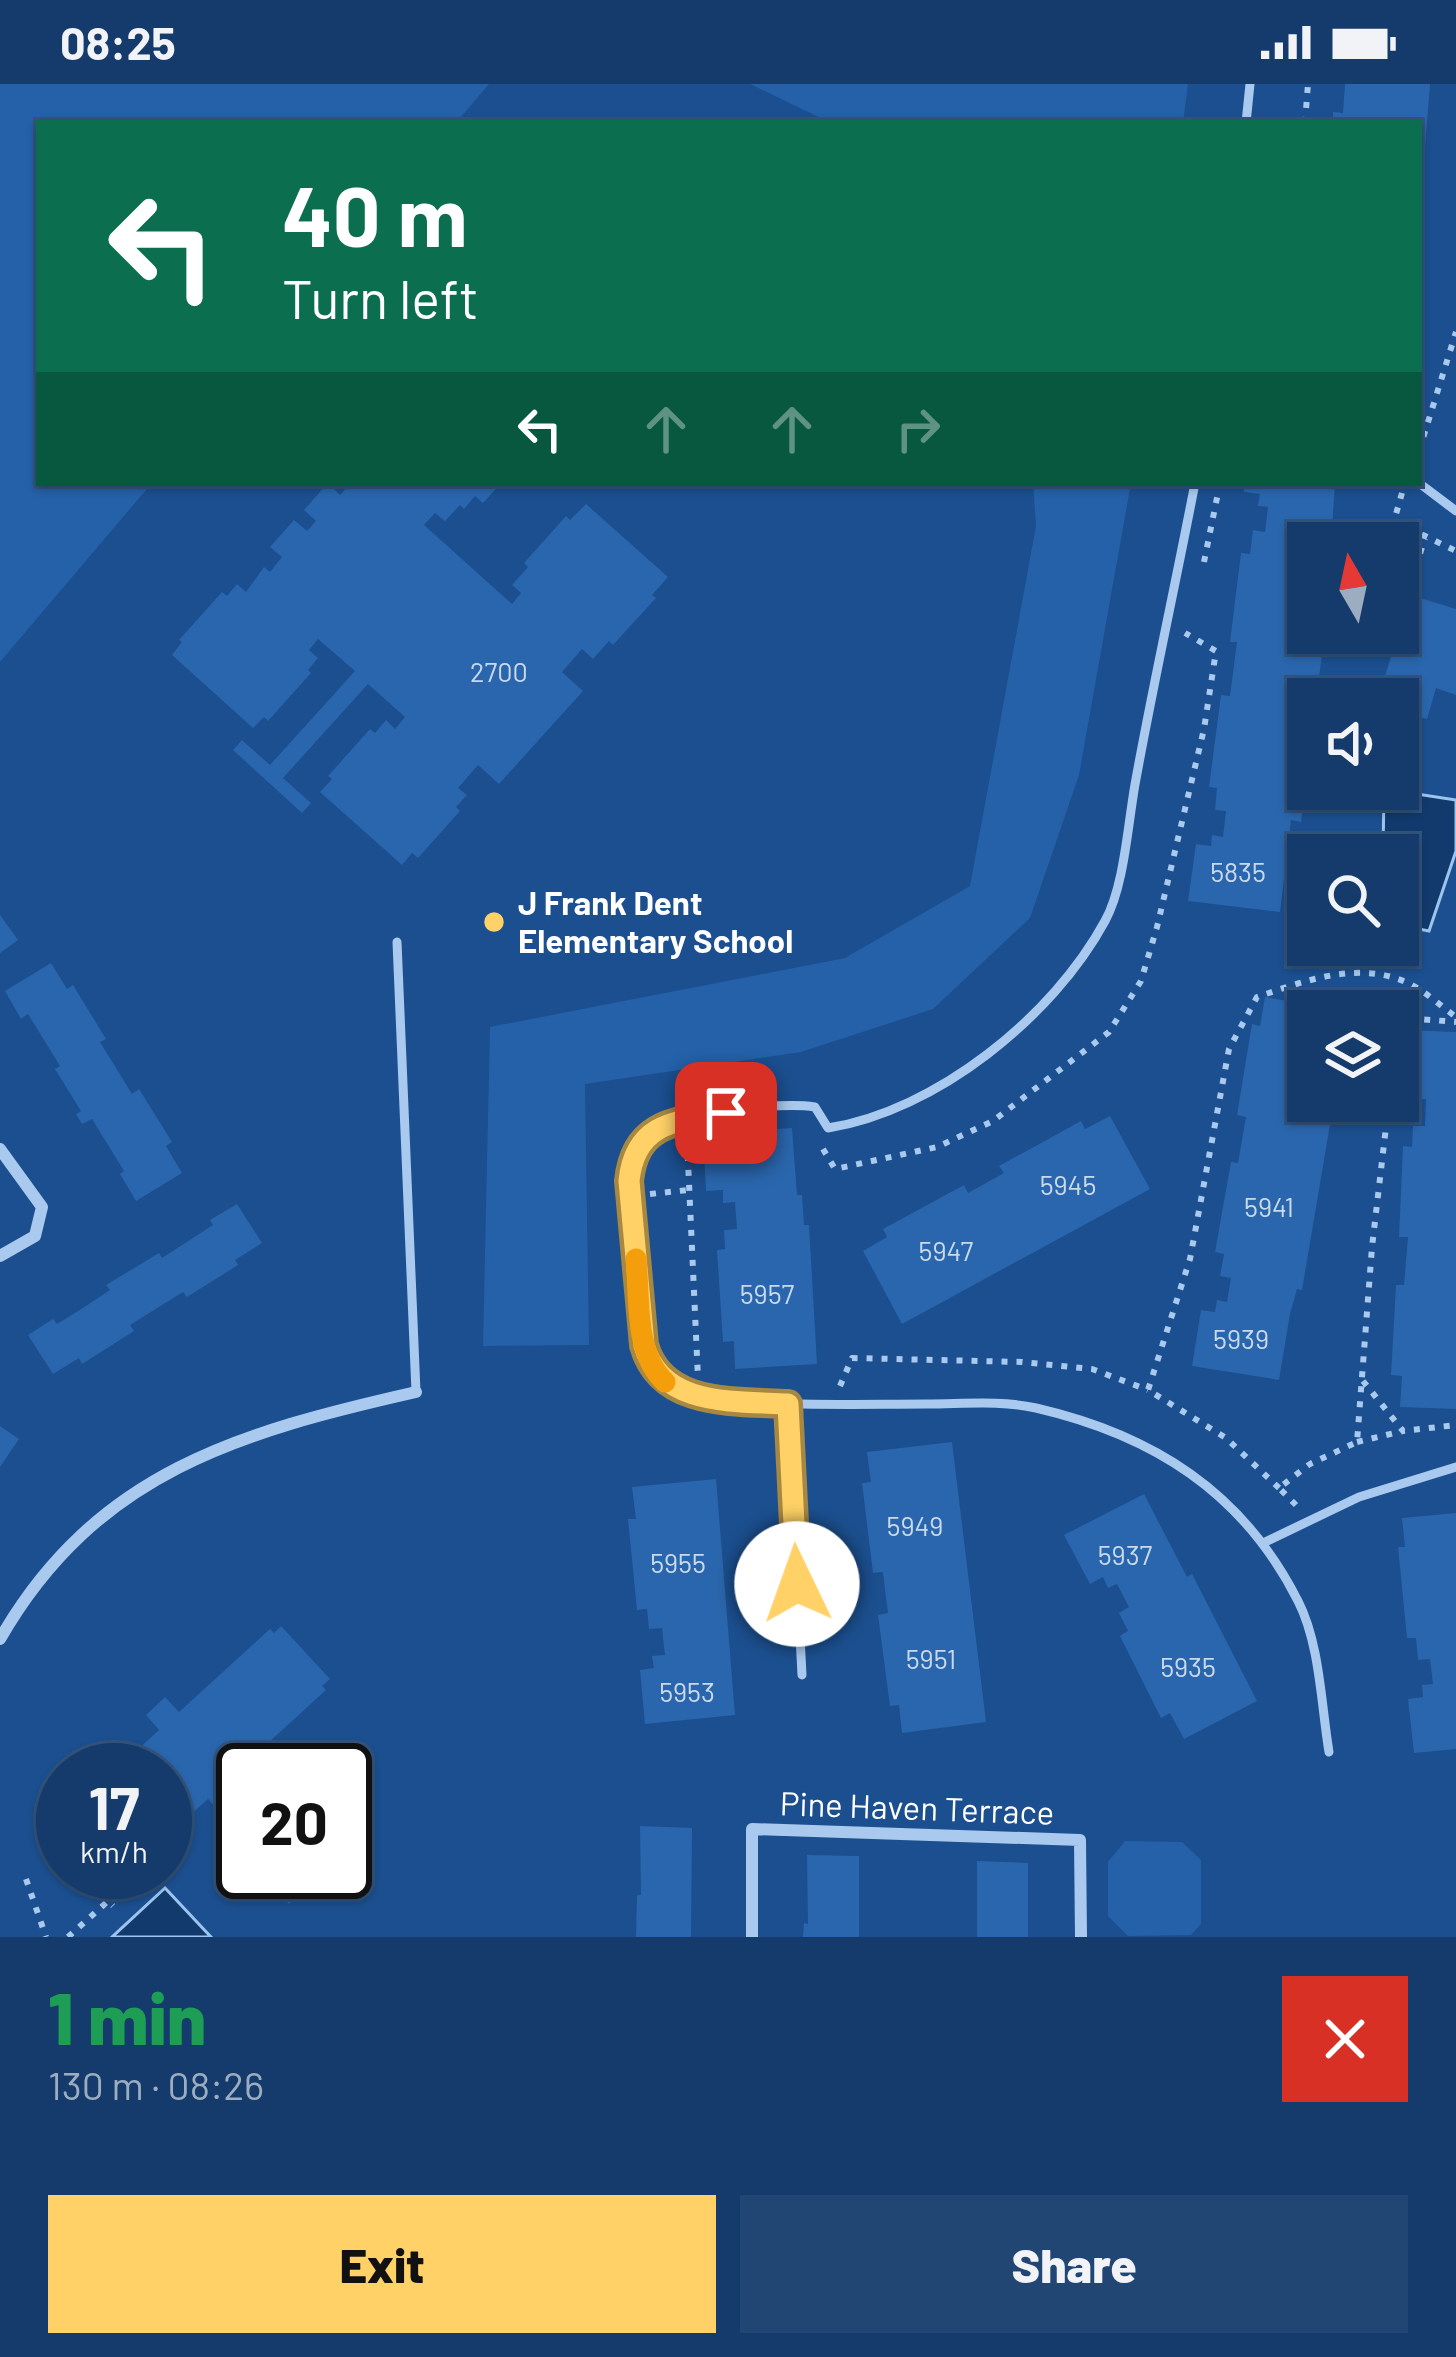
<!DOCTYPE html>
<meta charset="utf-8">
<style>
:root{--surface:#143b6b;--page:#214673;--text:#f1f3f6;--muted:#9dadc1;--line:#33557e;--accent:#ffd166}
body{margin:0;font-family:Barlow,sans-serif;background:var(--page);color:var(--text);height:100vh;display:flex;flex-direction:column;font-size:45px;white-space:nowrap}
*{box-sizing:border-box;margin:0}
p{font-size:39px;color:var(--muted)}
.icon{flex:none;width:66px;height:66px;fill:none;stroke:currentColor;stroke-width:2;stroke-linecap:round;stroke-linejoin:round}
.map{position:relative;height:1853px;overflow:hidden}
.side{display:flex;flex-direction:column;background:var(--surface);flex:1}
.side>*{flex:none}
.hud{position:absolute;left:36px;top:36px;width:1386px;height:366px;border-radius:0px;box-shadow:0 3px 9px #0004,0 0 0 3px var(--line);background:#0b6e4f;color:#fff;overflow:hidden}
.needle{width:78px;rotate:351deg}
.fabs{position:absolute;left:1287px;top:438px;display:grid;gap:24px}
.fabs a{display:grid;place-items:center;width:132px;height:132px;border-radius:0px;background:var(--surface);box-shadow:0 3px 9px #0004,0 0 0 3px var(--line);font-size:60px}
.speed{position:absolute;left:36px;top:1659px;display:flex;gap:24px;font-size:60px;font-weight:700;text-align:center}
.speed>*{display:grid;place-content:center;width:156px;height:156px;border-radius:50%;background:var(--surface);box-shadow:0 3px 9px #0004,0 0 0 3px var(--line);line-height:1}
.speed small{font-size:30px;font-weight:400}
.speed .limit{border:6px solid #111;border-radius:18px;background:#fff;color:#111}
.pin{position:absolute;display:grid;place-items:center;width:102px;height:102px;color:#fff;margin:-51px;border-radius:24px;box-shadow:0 6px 18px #0006}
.me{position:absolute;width:132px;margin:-66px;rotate:357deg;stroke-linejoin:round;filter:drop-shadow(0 0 9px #0008)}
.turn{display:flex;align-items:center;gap:42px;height:252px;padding:0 48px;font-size:54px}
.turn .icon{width:156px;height:156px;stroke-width:2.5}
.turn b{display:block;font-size:84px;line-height:102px}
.lanes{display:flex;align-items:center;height:114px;padding:0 48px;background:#0003;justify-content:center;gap:60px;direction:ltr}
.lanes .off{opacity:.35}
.round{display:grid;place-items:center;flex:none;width:126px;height:126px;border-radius:0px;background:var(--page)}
.head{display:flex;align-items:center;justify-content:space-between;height:204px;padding:0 48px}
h1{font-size:72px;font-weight:800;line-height:90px;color:#1e9e55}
.cta{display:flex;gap:24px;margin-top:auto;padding:24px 48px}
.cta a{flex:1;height:138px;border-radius:0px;background:var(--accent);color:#111;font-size:48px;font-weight:800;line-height:138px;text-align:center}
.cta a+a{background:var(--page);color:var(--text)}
.status{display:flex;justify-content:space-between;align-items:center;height:84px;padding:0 60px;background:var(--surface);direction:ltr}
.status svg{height:33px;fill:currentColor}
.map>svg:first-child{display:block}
</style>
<div class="status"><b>08:25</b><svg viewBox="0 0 49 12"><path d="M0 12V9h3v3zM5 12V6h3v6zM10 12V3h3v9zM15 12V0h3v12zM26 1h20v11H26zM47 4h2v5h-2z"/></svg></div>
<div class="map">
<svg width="1456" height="1853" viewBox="0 0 1456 1853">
<rect width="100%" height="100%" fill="#1b4f8f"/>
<path fill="#2461a8" d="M0,0H489L456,39H39V399H152L0,578Z
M750,0H1188L1183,39H831Z
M1033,399H1131L1079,691L1030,834L933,925L801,968L585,1000L589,1261L483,1262L490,943L845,874L970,802L1036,442Z
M1125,1757L1182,1758L1201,1776V1840L1191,1851L1128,1852L1108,1832V1778Z"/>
<path fill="#123a6d" stroke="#9cc4f0" stroke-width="3" d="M1384,705L1456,716V767L1429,847L1398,841V771H1383Z
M165,1804L211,1853H112Z"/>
<path fill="#2a66ad" d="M1345,0H1430L1422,101H1419V39H1333V28L1343,29Z
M328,399L340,411L351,399H501L483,419L475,412L464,425L460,421L445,437L435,429L424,441L512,520L521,509L512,501L528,483L524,479L566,432L570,436L586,420L668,493L652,511L656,514L613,561L609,557L593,575L582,565L562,588L583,607L499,700L478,681L458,704L467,711L456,723L460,727L418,774L412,769L402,781L320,708L332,695L328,692L370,645L375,649L386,636L395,645L405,633L368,600L283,694L311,719L302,729L233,666L242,656L270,681L355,587L318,555L309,566L318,574L308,586L311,589L268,637L264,633L253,644L172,571L182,558L179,556L222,508L227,512L237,500L246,508L264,483L270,488L282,473L270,463L294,436L307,447L316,437L304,426Z
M1245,399H1335L1331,459H1308V549H1325L1316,615H1308V679L1301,738L1291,736L1280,828L1188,817L1196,760L1211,762L1212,751L1223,753L1226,727L1215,726L1217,704L1209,703L1221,611L1230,612L1237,558H1230L1241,469L1250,470L1253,446L1265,448L1268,423L1258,422L1260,410L1244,408Z
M1410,511L1456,525V611L1436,604L1427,635L1398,626V615H1378Z
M0,831L18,856L0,869Z
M1374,861L1397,863L1393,878L1371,871Z
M51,879L67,905L73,901L106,955L100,958L132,1010L139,1005L172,1058L166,1062L182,1089L136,1117L120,1090L124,1087L92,1035L82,1040L76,1030L81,1027L55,985L60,982L28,930L21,935L5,907Z
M1265,913L1333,925L1308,927V1017H1334L1302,1206L1297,1205L1290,1230L1279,1296L1192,1282L1201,1226L1215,1228L1217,1216L1227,1218L1231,1194L1220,1192L1224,1170L1215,1168L1231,1078L1238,1079L1246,1033L1237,1031L1252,940L1260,942Z
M1403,946L1456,948V1325L1400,1323L1402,1292L1391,1291L1396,1201H1404L1408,1153H1399L1403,1062L1412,1063L1413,1042H1425L1426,1015H1414L1415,1003H1401Z
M1110,1032L1150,1105L902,1240L863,1167L887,1153L883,1145L964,1101L968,1109L1004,1089L999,1082L1081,1037L1085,1045Z
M792,1044L797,1111H802L804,1141H809L817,1280L735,1285L734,1257L723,1258L717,1166L725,1165L724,1146L737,1145L735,1118L723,1119V1106L706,1107L703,1050Z
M237,1120L262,1159L235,1176L238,1181L187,1213L183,1208L130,1241L134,1247L82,1280L79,1274L53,1290L28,1251L53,1235L57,1240L83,1224L110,1206L106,1201L159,1169L162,1174L213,1141L210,1136Z
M0,1342L19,1355L0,1383Z
M952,1358L986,1638L902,1649L899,1621L890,1622L878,1531L888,1529L885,1506L883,1488L873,1489L862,1399L871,1398L867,1368Z
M716,1395L735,1631L645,1640L640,1586L654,1584L652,1572L665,1571L662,1544L649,1545L647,1525L637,1526L628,1435H636L632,1403Z
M1144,1410L1187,1493L1192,1490L1257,1617L1184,1655L1170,1629L1161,1634L1120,1552L1128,1547L1119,1529L1129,1523L1117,1500L1108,1504L1103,1493L1090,1500L1064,1451Z
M1456,1429V1665L1414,1669L1408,1615L1423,1613L1422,1601L1433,1600L1430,1575L1418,1576L1416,1554H1407L1398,1463H1405L1402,1434Z
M281,1542L330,1595L322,1602L326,1606L235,1689L243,1698V1778L216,1749L229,1738L208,1715L165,1754V1686H116L159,1646L146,1631L165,1613L179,1628L270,1545L274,1549Z
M640,1742L692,1744L691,1853H636L637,1811H641Z
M807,1771L859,1772V1853H803L804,1839L808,1840Z
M977,1777L1028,1779V1853H977Z
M252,1788H323L289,1820L282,1813L278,1816Z"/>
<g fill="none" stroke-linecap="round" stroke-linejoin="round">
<path stroke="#a9c9ee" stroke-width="6" stroke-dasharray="6 9" stroke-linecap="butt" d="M1305,39L1308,0
M1419,367L1456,248
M1402,409L1394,437L1456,467
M1204,478L1220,399
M1411,498L1425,454
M1398,943L1407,934L1456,938
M687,1056L698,1294
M823,1065L835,1085L937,1063L993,1037L1109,948L1141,897L1157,843L1204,645L1216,567L1185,549
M650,1110L688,1106
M1363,1297L1403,1347L1456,1341
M840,1302L852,1274L1022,1278L1092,1285L1148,1306
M1357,1358L1403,1347
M1279,1404L1226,1354L1148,1306L1190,1175L1229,965L1257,913C1305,897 1358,876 1408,899C1425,907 1441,922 1456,933
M1296,1421L1279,1404L1310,1380L1357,1358L1372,1163L1389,1017
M26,1795L46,1853
M68,1853L108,1817L113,1822"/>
<path stroke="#a9c9ee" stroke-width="9" d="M1246,39L1250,0
M1195,399C1176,498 1154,596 1136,695C1128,736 1125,801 1105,837C1053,933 936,1027 828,1044L815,1023C780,1018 683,1029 653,1047C634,1059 631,1077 629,1097L644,1261C650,1283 660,1299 682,1308C703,1317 732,1317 754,1318C812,1322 870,1320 927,1320C963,1320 1001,1316 1036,1324C1153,1351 1243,1408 1298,1517C1320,1560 1321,1620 1329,1668
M1419,399L1456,427
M397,858L416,1308
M788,1320L802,1591
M1263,1459L1359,1413L1456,1383"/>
<path stroke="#a9c9ee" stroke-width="12" d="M0,1065L42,1123L35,1152L0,1172
M0,1555C96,1388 240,1348 416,1308
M752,1853V1745L1080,1756L1081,1853"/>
</g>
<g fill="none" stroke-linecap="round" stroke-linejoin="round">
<defs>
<path id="route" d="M726,1029C676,1037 635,1038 629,1097L644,1261C661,1323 734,1317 788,1320L797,1500"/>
</defs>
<use href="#route" stroke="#a68842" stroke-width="30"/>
<use href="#route" stroke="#ffd166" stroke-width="21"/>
<path stroke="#f59e0b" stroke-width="21" d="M636,1175C640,1215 634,1269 665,1298"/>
</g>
<circle fill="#ffd166" stroke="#1b4f8f" stroke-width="4.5" cx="494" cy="838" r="12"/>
<g text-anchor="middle" stroke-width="12" stroke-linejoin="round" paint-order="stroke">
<g font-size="27" fill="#cad9ea">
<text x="499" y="598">2700</text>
<text x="1238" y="798">5835</text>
<text x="1068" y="1111">5945</text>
<text x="1269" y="1133">5941</text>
<text x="946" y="1177">5947</text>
<text x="767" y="1220">5957</text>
<text x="1241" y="1265">5939</text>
<text x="915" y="1452">5949</text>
<text x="1125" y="1481">5937</text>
<text x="678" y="1489">5955</text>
<text x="931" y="1585">5951</text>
<text x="1188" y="1593">5935</text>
<text x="687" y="1618">5953</text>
</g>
<g font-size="33" font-weight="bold" fill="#fff" stroke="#1b4f8f" text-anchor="start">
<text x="518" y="831">J Frank Dent<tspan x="518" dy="38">Elementary School</tspan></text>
</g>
<g font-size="33" fill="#fff" stroke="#1b4f8f">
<text transform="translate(917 1724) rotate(2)" y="12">Pine Haven Terrace</text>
</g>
</g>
</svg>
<div class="fabs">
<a><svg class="needle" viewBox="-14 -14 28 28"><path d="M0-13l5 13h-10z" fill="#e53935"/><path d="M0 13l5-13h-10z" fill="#9dadc1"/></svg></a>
<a><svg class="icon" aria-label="sound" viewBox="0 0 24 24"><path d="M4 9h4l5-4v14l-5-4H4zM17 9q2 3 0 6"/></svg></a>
<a><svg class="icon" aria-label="search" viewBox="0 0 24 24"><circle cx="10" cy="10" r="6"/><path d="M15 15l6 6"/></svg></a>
<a><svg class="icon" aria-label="layers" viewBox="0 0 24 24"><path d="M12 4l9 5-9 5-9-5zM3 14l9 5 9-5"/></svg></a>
</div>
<div class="speed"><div>17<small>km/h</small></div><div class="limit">20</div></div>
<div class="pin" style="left:726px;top:1029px;background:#d93025"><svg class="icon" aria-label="arrive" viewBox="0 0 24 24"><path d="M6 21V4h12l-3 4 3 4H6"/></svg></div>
<svg class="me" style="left:797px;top:1500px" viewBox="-20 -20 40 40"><circle r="19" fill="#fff"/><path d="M0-13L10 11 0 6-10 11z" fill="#ffd166"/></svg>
<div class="hud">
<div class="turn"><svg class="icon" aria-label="left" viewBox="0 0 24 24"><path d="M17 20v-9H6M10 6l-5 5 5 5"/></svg><div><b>40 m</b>Turn left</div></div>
<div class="lanes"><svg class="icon" aria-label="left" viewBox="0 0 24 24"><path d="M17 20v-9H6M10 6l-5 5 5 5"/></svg><svg class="icon off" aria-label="ahead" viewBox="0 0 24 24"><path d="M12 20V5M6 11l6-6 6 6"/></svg><svg class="icon off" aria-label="ahead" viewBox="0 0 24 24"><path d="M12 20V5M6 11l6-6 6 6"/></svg><svg class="icon off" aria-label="right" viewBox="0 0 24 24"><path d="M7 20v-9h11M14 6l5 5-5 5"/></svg></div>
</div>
</div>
<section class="side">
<div class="head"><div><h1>1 min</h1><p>130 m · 08:26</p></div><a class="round" style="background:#d93025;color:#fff"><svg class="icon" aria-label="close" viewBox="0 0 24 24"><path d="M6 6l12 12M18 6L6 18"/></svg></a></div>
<div class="cta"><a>Exit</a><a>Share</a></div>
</section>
